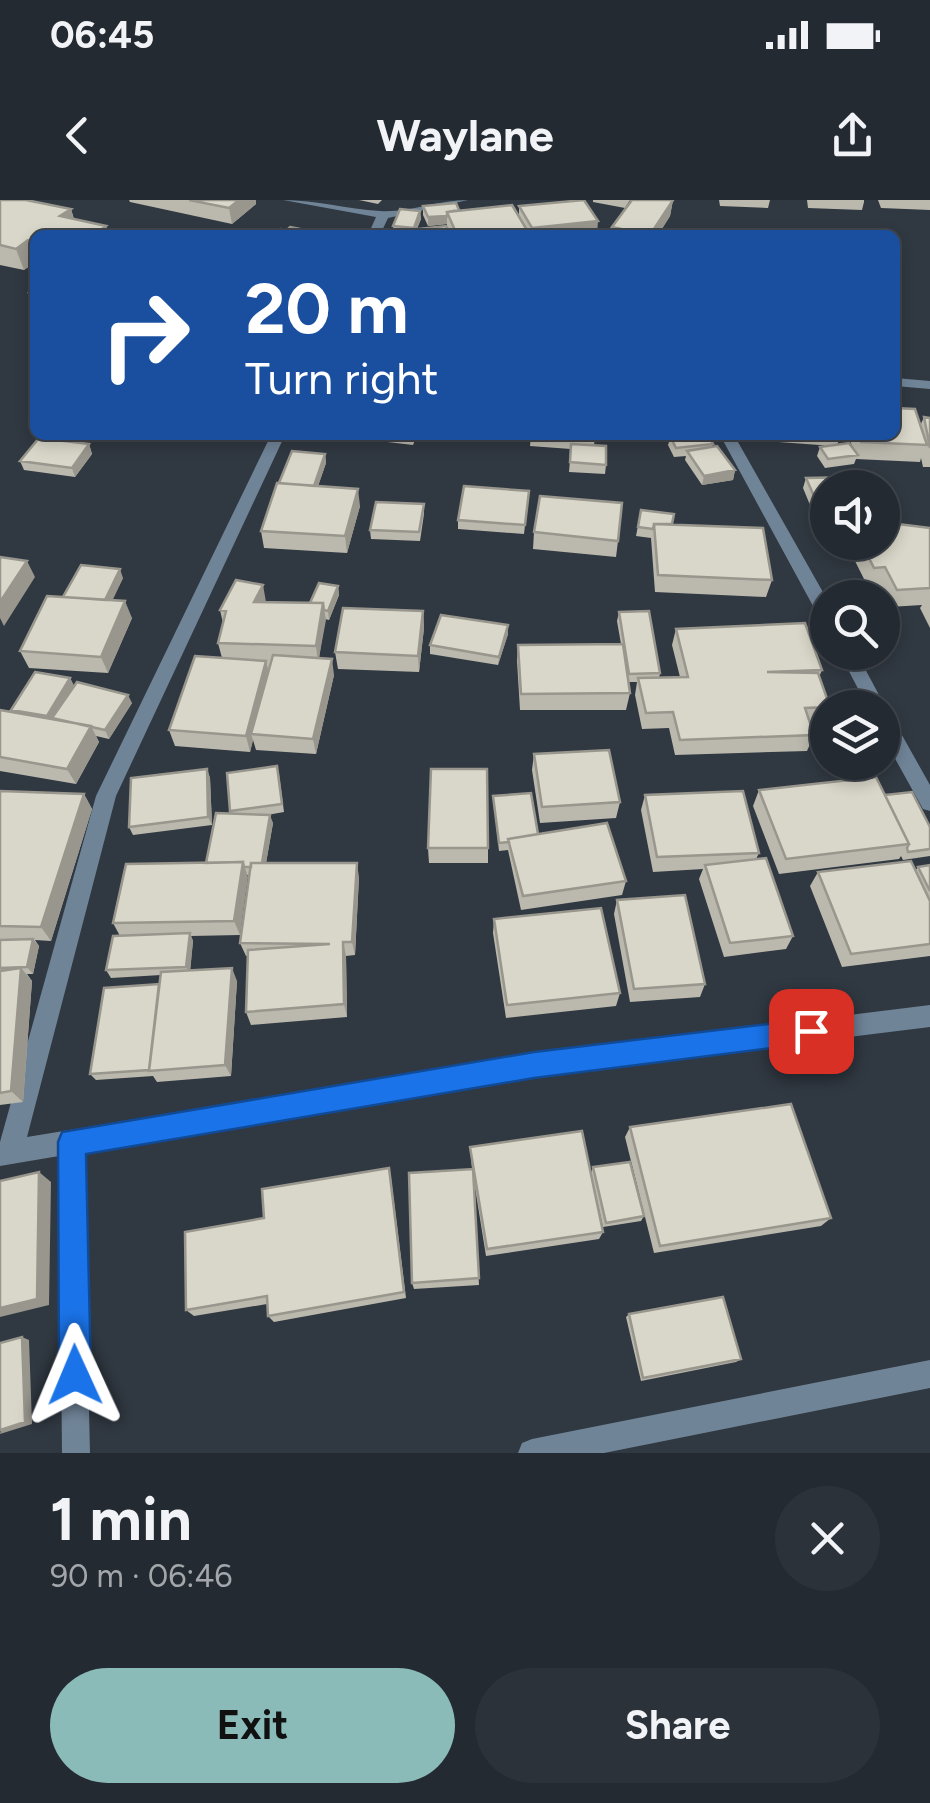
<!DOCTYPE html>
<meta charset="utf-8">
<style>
:root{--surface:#242a31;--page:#2c3239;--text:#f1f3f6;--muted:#a3a7ab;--line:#41464d;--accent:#8bbbb9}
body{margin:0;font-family:Figtree,sans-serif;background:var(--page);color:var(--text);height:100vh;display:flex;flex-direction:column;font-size:38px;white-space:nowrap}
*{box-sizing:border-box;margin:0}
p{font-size:32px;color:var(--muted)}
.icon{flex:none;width:55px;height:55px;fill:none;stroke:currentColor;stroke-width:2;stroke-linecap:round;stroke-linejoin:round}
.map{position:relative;height:1253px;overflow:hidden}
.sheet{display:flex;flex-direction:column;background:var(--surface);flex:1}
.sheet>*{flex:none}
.banner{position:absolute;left:30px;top:30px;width:870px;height:210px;border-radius:15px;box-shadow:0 5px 15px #0003,0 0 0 2px var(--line);background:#1a4fa0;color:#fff;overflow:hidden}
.buttons{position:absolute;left:810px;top:270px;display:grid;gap:20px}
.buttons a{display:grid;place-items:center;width:90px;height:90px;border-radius:50%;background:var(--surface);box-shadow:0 5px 15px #0003,0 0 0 2px var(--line);font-size:50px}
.pin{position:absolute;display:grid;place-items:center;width:85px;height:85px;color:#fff;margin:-42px;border-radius:20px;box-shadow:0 5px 15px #0006}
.me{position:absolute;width:110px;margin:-55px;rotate:359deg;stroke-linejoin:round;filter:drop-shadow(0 0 8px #0008)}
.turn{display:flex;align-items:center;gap:35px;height:210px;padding:0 50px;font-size:45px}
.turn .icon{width:130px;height:130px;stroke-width:2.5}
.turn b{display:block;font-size:70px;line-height:85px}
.round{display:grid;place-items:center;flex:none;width:105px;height:105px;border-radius:52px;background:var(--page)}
.overview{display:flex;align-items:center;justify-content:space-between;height:170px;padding:0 50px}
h1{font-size:60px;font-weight:700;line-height:75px}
.button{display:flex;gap:20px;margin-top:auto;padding:20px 50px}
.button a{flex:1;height:115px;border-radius:60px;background:var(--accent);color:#111;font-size:40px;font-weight:700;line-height:115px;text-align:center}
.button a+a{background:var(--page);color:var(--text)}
.status{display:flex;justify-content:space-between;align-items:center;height:70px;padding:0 50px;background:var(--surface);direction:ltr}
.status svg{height:28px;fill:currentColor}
header{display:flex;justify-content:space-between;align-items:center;height:130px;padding:0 50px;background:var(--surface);font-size:45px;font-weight:700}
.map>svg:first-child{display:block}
</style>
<div class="status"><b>06:45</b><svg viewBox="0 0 49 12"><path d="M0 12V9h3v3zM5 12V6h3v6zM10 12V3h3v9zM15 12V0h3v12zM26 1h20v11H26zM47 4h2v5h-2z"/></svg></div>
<header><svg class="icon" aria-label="back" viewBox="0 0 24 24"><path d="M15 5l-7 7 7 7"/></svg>Waylane<svg class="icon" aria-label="share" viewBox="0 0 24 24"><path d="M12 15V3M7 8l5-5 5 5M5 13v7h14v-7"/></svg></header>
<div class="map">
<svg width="930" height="1253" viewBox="0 0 930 1253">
<rect width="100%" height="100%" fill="#303841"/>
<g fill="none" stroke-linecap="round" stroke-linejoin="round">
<path fill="#708498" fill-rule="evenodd" d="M283,0C316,0 347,9 380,11C408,13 438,0 468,0L388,18L380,35H368L376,17Z
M271,235H285L116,596L27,937L534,854L930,805V827L534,876L83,952L90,1253H62L59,956L0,966V942L96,596Z
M720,235H734L828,401V423L819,417Z
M839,452H856L886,508L885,511L889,512L930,585V611L923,609L882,535V508H868Z
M930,1160V1188L604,1253H518L522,1243L532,1239Z"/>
<path fill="#708498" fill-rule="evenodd" d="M35,89V97L27,93L29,90Z
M895,178L930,181V189L895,186Z"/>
</g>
<path fill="#bbb9ad" d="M0,0L71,9L74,19L106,26L109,35H35V62L24,70L0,65Z
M129,0H256V4L232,24L130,2Z
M359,0H382L378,4Z
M593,0H630L625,8L593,2Z
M673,0L670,16L658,35H612V27Z
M719,0H770L768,8L720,6Z
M807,0H864V2L862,10L808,8Z
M878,0H930V10L881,8Z
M423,6L519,16V6L597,35H389V32H394L393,26L420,11L421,19L417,29L447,26V24L428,26L423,15Z
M924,217L930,218V267H923L921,258L920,262L856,259L854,264L825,268L817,256L820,247L833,246L765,241L764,235H841L837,245L852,247L849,235H895L920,226Z
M305,235H341L338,240Z
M345,235H417L413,245L345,237Z
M531,235H595L594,245L606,265L605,274L569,272L571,249L530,246Z
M614,235H708L713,244L712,246L735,270L733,280L702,285L685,260L686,256L674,257L668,245L669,242L614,240Z
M89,244L92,254L75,277L24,270L20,261Z
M325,254L326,263L318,286L360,306L347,353L264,348L261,331Z
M806,278L828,288V339H825L813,310L815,305H810L803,288Z
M529,291L524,334L458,329V320Z
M424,304V314L420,341L371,339L370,330Z
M641,310L672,324L772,380L766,397L655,392L651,338L636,336Z
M882,322L930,328V428L920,408L922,405L889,407L878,384L867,385L853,357L859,342H882Z
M534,332L618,341L616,357L533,349Z
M123,378L112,400L132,418L108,473L29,468L20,451L63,397Z
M338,386L339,395L329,420L325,419L319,458L334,475L316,554L256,550L253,540L250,552L175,546L169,530L222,458L218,443L223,423L220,410L266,402L310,403Z
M423,411L424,428L419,472L338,469L335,452Z
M619,412L660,473L659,478L680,477L672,445L676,429L822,470L819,477L828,513L823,523H810L814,535L807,551L675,555L669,528L642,529L635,495L637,482H628L630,493L626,510H520L517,461L518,445L621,444L617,421Z
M508,425V434L498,465L430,454V445Z
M70,478L74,486L132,503L109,539L96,536L99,542L76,584L0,571V510L12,512Z
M534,554L620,602L616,618L540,623L532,570Z
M207,569L210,578L212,625L133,635L129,627Z
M279,574L284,612L267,615L273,623L266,663L359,677L355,755L346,756L347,817L251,825L246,812L248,756H246L240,743L250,675H247L240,735L191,736L193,741L190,770L237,781L231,876L157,882L153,876L96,880L90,874L159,784L161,775L111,778L106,770L120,736L113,723L206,663L231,614L230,611Z
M759,590L885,595L930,627V656L903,660L901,656L899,659L779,674L753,606Z
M0,591L84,594L92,609L51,741L35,740L39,746L33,774H27L32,781L23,902L0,905Z
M645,595L759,653L756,659L793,736L786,749L724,757L699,679L703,669L653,672L641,610Z
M493,596L538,634L626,681L622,695L521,710L508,650L499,651Z
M428,648H488V663H429Z
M930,665V756L842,767L810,686L818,672L915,671L918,667Z
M617,700L705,784L700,797L630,802L614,714Z
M494,719L620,793L616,806L506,818L493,733Z
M630,927L831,1018L821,1026L654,1053L625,937Z
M470,947L603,1032L599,1039L486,1056L473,975L479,1085L414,1089L412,1083L472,969Z
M593,967L644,1016L641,1021L603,1027L591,973Z
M391,978L406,1098L274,1122L268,1116L267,1104L194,1116L186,1110L264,1018Z
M629,1114L741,1159L736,1162L641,1181L626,1117Z"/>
<path fill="#98968d" d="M239,0H256V4L232,24L229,8Z
M673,0L670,16L658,35H650Z
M71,9L77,31L60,16Z
M420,11L421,19L414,35V28Z
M447,16V24L428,26V17Z
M598,21L597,35H531L532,28Z
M106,26L109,35H94Z
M527,30V35H483Z
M28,40L35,62L24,70L16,49Z
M89,244L92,254L75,277L72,268Z
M325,254L326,263L315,295L314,286Z
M735,270L733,280L702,285L704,276Z
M358,289L360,306L347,353L345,336Z
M27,361L35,377L4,426L0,418V402Z
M120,369L123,378L108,410L104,401Z
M263,385L266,402H254Z
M338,386L339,395L329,420L328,411Z
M125,401L132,418L108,473L101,457Z
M323,403L326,420L318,463L316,446Z
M423,411L424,428L419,472L418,456Z
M508,425V434L498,465L499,457Z
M332,459L334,475L316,554L313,539Z
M266,461L270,477L251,534L253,540L250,552L246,536Z
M70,478L74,486L52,518L54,521L52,524L47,516Z
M128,495L132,503L109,539L105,530Z
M91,526L99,542L76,584L67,569Z
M207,569L210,578L212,625L208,617Z
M84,594L92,609L51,741L41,727Z
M270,615L273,623L264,675L262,667Z
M243,662L248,677L240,735L234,721Z
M357,663L359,677L355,755L352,742Z
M190,733L193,741L190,774L186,767Z
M33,739L39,746L33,774L27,767Z
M343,742L346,756L347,817L344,804Z
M21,768L32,781L23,902L11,891Z
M232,768L237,781L231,876L225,865Z
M39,972L51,982L49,1105L0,1117V1108Z
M22,1137L29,1140L32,1224L0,1234Z"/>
<path fill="#d9d7c9" stroke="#98968d" stroke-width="2.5" d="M0,0H26L71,9L60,16L106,26L94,35H35V42L28,40L16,49L0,45Z
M189,0H239L229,8Z
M584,0L598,21L532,28L519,6Z
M632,0H673L650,35L612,27Z
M456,3L459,10L447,12V16L428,17L423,6Z
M512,5L527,30L483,35H457L447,12Z
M400,9L420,11L414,28L393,26Z
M446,26L451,35H390L389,32Z
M290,27L320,33L318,35H312L287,30Z
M281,29L312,35H275Z
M895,208L915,209L927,245L861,242L859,235H895Z
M924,217L930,218V248Z
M531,235H595V241L531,237Z
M681,235H708L713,244L676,248L670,236Z
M39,238L89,244L72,268L20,261Z
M849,243L858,255L828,259L820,247Z
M571,244L606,246V265L570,262Z
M717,246L735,270L704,276L687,251Z
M292,251L325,254L314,286L279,283Z
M856,277L861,288H828V296H814L806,278Z
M277,283L358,289L345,336L261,331Z
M464,286L529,291L525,325L458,320Z
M540,296L622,303L618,341L534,332Z
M816,301H828V328Z
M376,302L424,304L419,332L370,330Z
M641,310L674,314L672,324H654L653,329L638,327Z
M882,322L930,328V388L897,390L885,367L874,368L861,342H882Z
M654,324L763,328L772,380L658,375Z
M0,357L27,361L0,402Z
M81,365L120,369L105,400L63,397Z
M236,380L263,385L254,402L323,403L316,446L218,443L226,411L220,410Z
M319,383L338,386L328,411L324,410L323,403H310Z
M47,396L125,401L101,457L20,451Z
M343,408L423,411L418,456L335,452Z
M649,411L660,473L629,474L619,412Z
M441,415L508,425L499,457L430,445Z
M805,423L822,470L767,472L818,473L830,507L805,508L814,535L680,540L673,512L646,513L638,478L688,477L676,429Z
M623,444L630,493L521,494L518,445Z
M273,455L332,459L313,539L251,534Z
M195,456L266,461L246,536L169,530Z
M35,472L70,478L47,516L11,510Z
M77,482L128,495L105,530L52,518Z
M0,510L91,526L67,569L0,557Z
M609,550L620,602L542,607L534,554Z
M277,566L282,604L230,611L227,573Z
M207,569L208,617L129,627L131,578Z
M431,569H487L488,648H428Z
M876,577L909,644L786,659L759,590Z
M0,591L84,594L41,727L0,726Z
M743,591L759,653L657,657L645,595Z
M912,592L930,627V649L908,652L907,648L909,644L885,595Z
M531,593L538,634L508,639L509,642L499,643L493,596Z
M216,613L270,615L262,663H251V667H244L243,662L206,663Z
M607,623L626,681L523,696L508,639Z
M766,658L793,736L730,743L705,665Z
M911,661L930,701V744L851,754L818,672Z
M243,662L234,721L113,723L126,664Z
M251,663H357L352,742H343L344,804L246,812L248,750L330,744L240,743Z
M930,665V691L918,667Z
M685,695L705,784L634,789L617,700Z
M601,708L620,793L507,805L494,719Z
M190,733L186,767L106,770L113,736Z
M33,739L27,767L0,768V740Z
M21,768L11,891L0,893V771Z
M232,768L225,865L149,871L161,772Z
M159,784L149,870L90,874L104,788Z
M791,904L831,1018L660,1046L630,927Z
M582,931L603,1032L487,1049L470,947Z
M630,962L644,1016L606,1023L593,967Z
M389,968L404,1092L268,1116L267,1096L186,1110L185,1032L264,1018L262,989Z
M473,969L479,1078L412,1083L409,973Z
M39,972L37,1099L0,1108V981Z
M723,1097L741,1159L643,1178L629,1114Z
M22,1137L25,1222L0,1230V1143Z"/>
<path fill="#1a73e8" stroke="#114b97" stroke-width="2.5" d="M811,819L820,822L824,831L820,839L811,843L534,878L86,954L91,1175L86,1186L75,1191L64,1186L59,1175L58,942L62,932L534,852Z"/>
</svg>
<div class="buttons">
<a><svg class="icon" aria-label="sound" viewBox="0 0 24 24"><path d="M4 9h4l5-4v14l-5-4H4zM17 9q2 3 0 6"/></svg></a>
<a><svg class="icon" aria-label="search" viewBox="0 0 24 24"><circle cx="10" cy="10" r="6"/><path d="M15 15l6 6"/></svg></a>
<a><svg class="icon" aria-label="layers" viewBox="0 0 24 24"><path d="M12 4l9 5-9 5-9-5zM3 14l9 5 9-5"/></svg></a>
</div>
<div class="pin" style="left:811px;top:831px;background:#d93025"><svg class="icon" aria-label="arrive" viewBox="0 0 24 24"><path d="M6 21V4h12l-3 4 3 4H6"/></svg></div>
<svg class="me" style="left:75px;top:1175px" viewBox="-20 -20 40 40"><path d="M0-17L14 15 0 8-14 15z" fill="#1a73e8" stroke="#fff" stroke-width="4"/></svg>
<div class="banner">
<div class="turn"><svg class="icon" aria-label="right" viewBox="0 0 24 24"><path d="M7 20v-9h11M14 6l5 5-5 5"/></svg><div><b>20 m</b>Turn right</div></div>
</div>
</div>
<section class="sheet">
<div class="overview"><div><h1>1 min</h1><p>90 m · 06:46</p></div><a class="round"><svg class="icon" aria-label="close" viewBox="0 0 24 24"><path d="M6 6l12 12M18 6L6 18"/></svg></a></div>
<div class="button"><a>Exit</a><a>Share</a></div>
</section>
